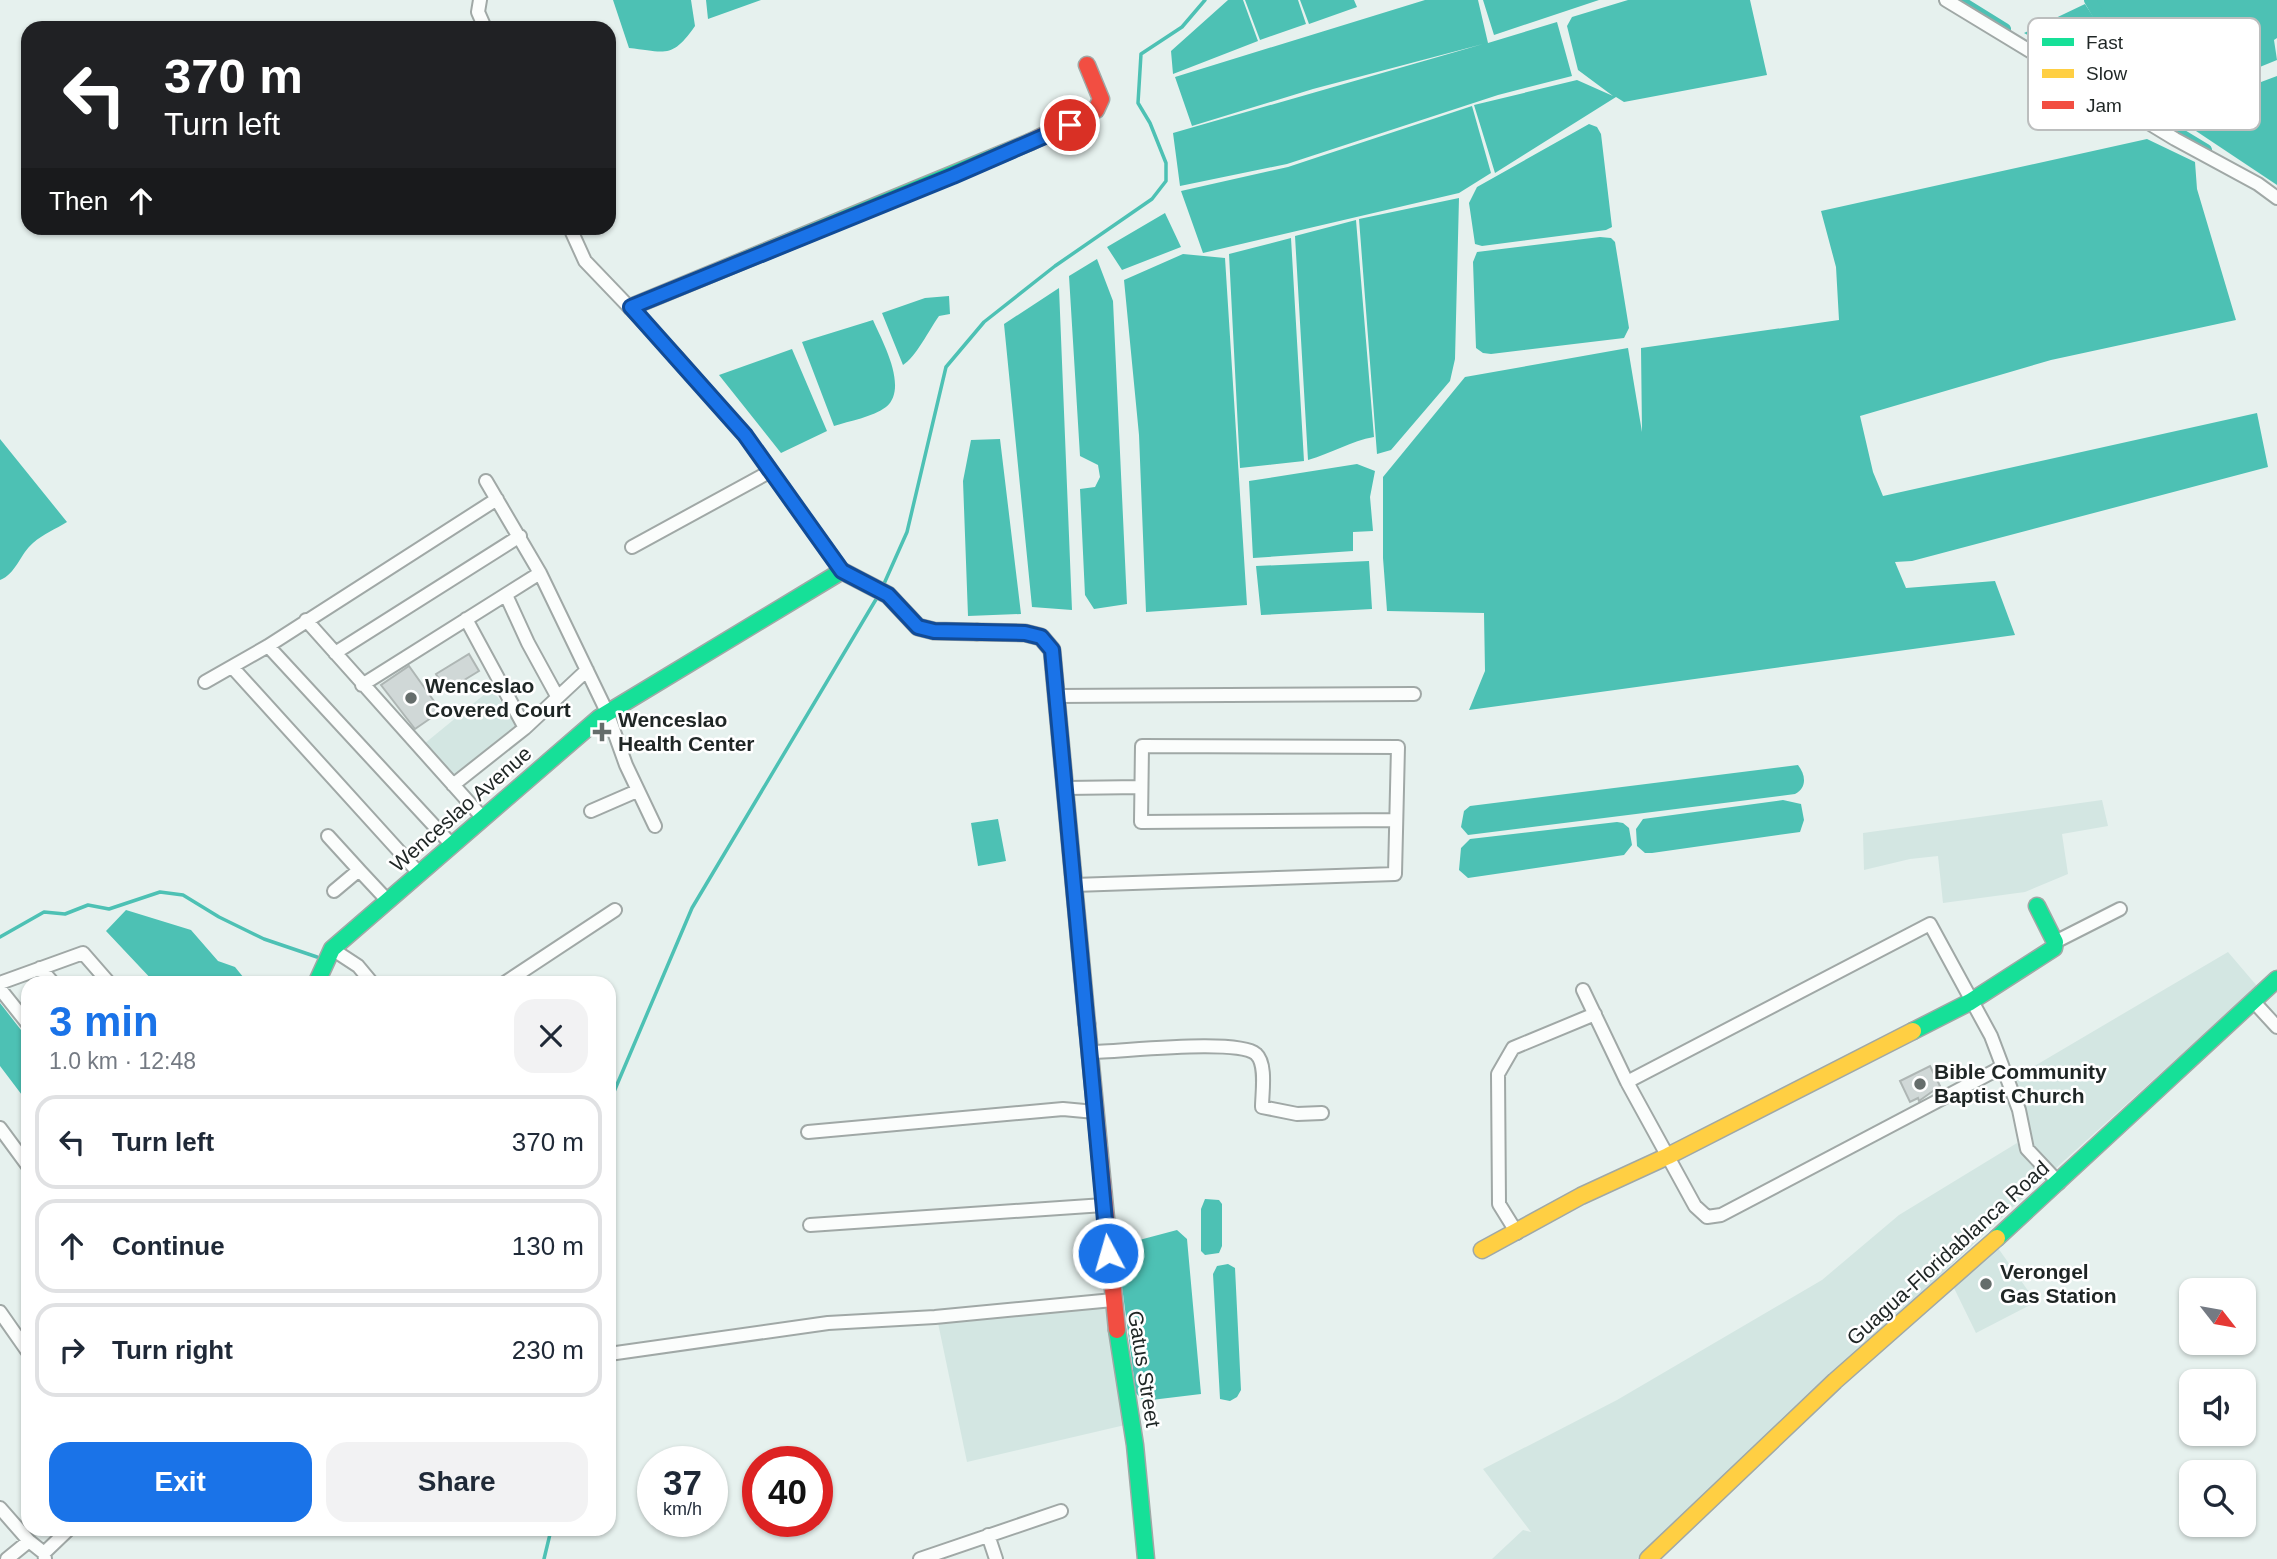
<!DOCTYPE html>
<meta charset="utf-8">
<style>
:root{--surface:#fff;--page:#f2f2f3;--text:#1f2937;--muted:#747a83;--line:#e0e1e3;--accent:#1a73e8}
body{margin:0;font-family:Arial,sans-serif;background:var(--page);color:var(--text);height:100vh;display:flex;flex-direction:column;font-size:26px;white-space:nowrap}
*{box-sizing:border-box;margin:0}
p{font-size:23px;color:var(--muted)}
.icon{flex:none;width:38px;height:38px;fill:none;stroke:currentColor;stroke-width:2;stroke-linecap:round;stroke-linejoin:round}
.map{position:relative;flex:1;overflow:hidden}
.details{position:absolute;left:21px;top:976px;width:595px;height:560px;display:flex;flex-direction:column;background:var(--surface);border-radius:21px;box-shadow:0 2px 5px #0004}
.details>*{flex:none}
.top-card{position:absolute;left:21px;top:21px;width:595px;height:214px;border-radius:21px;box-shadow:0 2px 5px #0004;background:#202124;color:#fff;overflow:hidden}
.needle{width:46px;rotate:121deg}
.buttons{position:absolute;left:2179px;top:1278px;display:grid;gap:14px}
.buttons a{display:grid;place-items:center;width:77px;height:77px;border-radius:14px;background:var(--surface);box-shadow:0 2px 5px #0004;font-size:35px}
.speed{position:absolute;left:637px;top:1446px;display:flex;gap:14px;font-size:35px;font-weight:700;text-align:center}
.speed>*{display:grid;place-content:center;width:91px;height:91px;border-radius:50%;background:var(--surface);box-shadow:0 2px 5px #0004;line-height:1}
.speed small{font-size:18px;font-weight:400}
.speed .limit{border:10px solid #d22;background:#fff;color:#111}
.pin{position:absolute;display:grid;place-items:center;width:60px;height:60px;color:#fff;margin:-30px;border:4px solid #fff;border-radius:50%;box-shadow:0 2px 7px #0007}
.me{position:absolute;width:77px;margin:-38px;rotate:354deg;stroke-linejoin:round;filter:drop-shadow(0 0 5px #0008)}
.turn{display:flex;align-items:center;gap:24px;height:147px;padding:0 28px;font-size:32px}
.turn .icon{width:91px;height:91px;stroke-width:2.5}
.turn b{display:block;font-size:49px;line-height:60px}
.then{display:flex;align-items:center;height:66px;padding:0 28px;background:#0003;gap:14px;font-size:26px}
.round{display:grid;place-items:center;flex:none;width:74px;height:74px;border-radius:21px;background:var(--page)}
.summary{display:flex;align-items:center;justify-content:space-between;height:119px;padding:0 28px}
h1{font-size:42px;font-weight:700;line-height:52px;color:var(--accent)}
.primary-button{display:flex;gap:14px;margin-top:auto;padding:14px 28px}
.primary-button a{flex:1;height:80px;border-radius:21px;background:var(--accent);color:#fff;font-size:28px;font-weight:700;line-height:80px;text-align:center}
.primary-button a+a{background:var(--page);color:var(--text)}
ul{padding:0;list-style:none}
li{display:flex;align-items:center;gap:21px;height:94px;margin:0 14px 10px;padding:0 14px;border:4px solid var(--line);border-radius:21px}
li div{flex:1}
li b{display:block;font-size:26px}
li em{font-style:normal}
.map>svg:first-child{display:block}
</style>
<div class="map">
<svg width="2277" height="1559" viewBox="0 0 2277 1559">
<rect width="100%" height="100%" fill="#e6f1ee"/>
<path fill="#d3e6e2" d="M491,689L521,727L454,782L424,744Z
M2102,800L2108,826L2062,834L2068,874L2025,892L1943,903L1938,856L1910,859L1864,870L1863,833Z
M2228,952L2257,986L2055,1169L2039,1155L2031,1143L2014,1078Z
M2017,1143L2044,1178L1637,1559H1492L1523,1530L1531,1532L1483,1469L1617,1400L1822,1280L1899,1215Z
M1998,1248L2036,1302L1976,1333L1954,1288Z
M1100,1305L1107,1310L1125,1425L967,1462L938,1323Z"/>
<path fill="#4dc1b4" d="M613,0H691L695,26C672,59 666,52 629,48Z
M706,0H761L708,19Z
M1228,0H1243L1258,41L1173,74L1171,51Z
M1245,0H1298L1306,24L1260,40Z
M1300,0H1354L1357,7L1309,24Z
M1425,0H1478L1488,43L1557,22L1572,76L1498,95L1287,164L1180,186L1173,133L1483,44L1313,89L1192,126L1175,77Z
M1483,0H1599L1494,35Z
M1628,0H1750L1767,75L1624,102L1616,97L1495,173L1474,105L1577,80L1613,96L1578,70L1567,26L1572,17Z
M2094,0H2277V38L2274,40L2277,60L2159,108Z
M2085,4L2146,99L2024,33Z
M2277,76V185L2190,127L2184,116L2192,108Z
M1472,106L1491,173L1459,193L1203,253L1181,191L1288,167Z
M1589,124L1597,127L1601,134L1612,227L1606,230L1482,246L1475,244L1469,203L1477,187Z
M2147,139L2195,162L2197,189L2236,320L2051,360L1860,416L1873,472L1883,496L2257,413L2268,467L1912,561L1895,562L1906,588L1995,581L2015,635L1469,710L1485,671L1484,613L1387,611L1383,558V477L1465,377L1628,348L1642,432L1641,348L1839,320L1836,267L1821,211Z
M1459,198L1455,359L1450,381L1391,450L1377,454L1359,219Z
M1165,213L1181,247L1122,270L1107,247Z
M1356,220L1374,437C1351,441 1332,453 1308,460L1295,236Z
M1600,237L1611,238L1615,242L1629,328L1624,338L1491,354L1483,353L1476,348L1473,262L1477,252Z
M1291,238L1304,461L1240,468L1229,254Z
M1183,254L1225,258L1247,605L1146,612L1139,435L1124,280Z
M1097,259L1113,301L1127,604L1094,609L1085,595L1080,489L1095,487L1100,477L1098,465L1080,456L1069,276Z
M1059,288L1072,610L1032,607L1004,324Z
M949,296L950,314L939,316C929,330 916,357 903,365L882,313L925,298Z
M873,320C882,341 909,388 886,407C873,417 849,421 834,426L802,342Z
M792,349L827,431L781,453L719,375Z
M0,439L67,522C56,529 43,534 33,543C20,554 16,574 0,580Z
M1000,439L1021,614L968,616L963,481L971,440Z
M1357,464L1375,471L1370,497L1373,531L1353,532V551L1253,558L1249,481Z
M1369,561L1372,609L1261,615L1256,566Z
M1798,765C1806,775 1807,788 1795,794L1468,835L1461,827L1464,811L1470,806Z
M1783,800L1801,804L1804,820L1800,832L1652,853H1645L1637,846L1636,829L1643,819Z
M998,819L1006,861L978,866L971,823Z
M1617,822L1623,823L1629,828L1632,845L1624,855L1468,878L1459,870L1461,848L1470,839Z
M126,910L191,930L218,961L235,967L248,983H155L106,931Z
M0,1003L28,1039V1103L0,1066Z
M1205,1199L1219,1200L1222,1204V1246L1219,1253L1205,1255L1201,1251V1209Z
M1177,1230L1187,1239L1201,1394L1143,1401L1136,1393L1118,1256L1128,1243Z
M1228,1264L1235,1268L1241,1390L1237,1397L1230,1401L1220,1399L1213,1274L1217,1266Z"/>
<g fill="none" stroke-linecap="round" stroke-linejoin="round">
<path stroke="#4dc1b4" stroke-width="3.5" d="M883,586L907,532L946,367L984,322L1055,266L1152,199L1166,181V163L1150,123L1138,103L1141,54L1182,27L1205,0
M0,937L44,912L65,914L88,905L109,909L160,892L183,895L219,917L264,939L317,957
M609,1111L613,1094L692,908L878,596
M544,1559L551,1530"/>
<path stroke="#4dc1b4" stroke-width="12" d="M1958,0L2005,29
M2090,0L2160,122
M2120,98L2206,150"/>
</g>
<path fill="#d0d8d7" stroke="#aeb6b4" stroke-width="2" d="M469,654L479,671L446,691L436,674Z
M409,666L441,711L415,729L381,685Z
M1930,1066L1940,1086L1919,1101L1918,1098L1910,1102L1900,1081Z"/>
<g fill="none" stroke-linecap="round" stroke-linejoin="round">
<defs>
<path id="street" d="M480,0L478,12L485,28
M1946,0L2175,139L2258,184L2277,198
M570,228L585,261L677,357L745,435L842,571
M486,481L540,573L607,712L626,765L655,826
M632,547L771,471
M506,595L528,643L557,696
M466,619L525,728
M306,620L482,817
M268,646L451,844
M335,653L520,536
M233,668L418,872
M205,682L268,646L497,499
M362,685L540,573
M1055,696L1414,694
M453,785L525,728L587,670
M1066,788L1141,787
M591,811L637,791
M328,836L359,870
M1074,885L1395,874L1398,747L1142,746L1141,822L1395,820
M334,891L359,870L387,900
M2055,942L2120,909
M332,949L358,966L373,984
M40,968L54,984
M0,983L83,953L110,984
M503,984L615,910
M0,989L28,1024
M1583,990L1627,1082L1695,1206L1707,1217L1721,1215L2002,1067
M2254,1002L2277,1027
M1090,1052C1120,1052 1237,1038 1256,1054C1267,1064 1262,1093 1262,1107L1297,1114L1322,1113
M1627,1082L1930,924L1991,1036L2019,1110L2027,1149L2059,1183
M0,1128L28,1166
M808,1132L1063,1109L1095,1112
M810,1225L1104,1205
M1517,1233L1499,1204L1498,1074L1513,1048L1595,1014
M0,1312L28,1352
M609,1354L828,1323L935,1317L1113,1300
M0,1508L29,1541L44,1553L45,1559
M988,1535L996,1559
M44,1553L68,1530
M7,1559L29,1541
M920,1559L1061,1511"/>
<path id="fast" d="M631,307L1030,142
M316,984L332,949L599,718L842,571L888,595L918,627L934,631L977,632
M1913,1031L1970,1002L2054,948L2055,942L2037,906
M1997,1238L2277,979
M1117,1330L1135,1445L1146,1559"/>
<path id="slow" d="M977,632L1025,633L1041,637L1052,650L1087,1024
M1482,1250L1581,1196L1668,1156L1913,1031
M1648,1559L1835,1381L1997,1238"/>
<path id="jam" d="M1030,142L1096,110L1101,99L1087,65
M1087,1024L1117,1330"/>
</defs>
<use href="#street" stroke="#a0a8a6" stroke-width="16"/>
<use href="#fast" stroke="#a0a8a6" stroke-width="19"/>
<use href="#slow" stroke="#a0a8a6" stroke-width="19"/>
<use href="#jam" stroke="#a0a8a6" stroke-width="19"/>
<use href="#street" stroke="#fbfdfc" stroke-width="12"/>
<use href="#fast" stroke="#16e098" stroke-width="16"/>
<use href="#slow" stroke="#ffcf43" stroke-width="16"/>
<use href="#jam" stroke="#f24e42" stroke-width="16"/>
</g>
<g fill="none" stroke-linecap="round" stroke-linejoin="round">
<defs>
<path id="route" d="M1070,125L953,176L631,307L745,435L842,571L888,595L918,627L934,631L1025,633L1041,637L1052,650L1108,1253"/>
</defs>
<use href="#route" stroke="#114b97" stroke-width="18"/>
<use href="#route" stroke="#1a73e8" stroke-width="12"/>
</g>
<g fill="#656d6b" stroke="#fff" stroke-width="2.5">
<circle cx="411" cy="698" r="7"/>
<path d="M598.5 721.5h7v7h7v7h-7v7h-7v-7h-7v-7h7z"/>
<circle cx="1920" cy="1084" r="7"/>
<circle cx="1986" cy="1284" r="7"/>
</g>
<g text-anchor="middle" stroke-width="5" stroke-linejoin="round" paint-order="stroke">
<g font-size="21" font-weight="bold" fill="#1f2625" stroke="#fff" text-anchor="start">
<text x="425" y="693">Wenceslao<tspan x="425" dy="24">Covered Court</tspan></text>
<text x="618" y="727">Wenceslao<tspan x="618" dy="24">Health Center</tspan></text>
<text x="1934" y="1079">Bible Community<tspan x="1934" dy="24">Baptist Church</tspan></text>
<text x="2000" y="1279">Verongel<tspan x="2000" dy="24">Gas Station</tspan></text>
</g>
<g font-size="21" fill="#1f2625" stroke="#fff">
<text transform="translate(461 809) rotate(-41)" y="7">Wenceslao Avenue</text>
<text transform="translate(1948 1253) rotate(-42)" y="7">Guagua-Floridablanca Road</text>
<text transform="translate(1144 1369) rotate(81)" y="7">Gatus Street</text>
</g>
</g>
<rect x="2028" y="18" width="232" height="112" rx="10" fill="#fff" stroke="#bcbebe" stroke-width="2"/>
<rect x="2042" y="38" width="32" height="8" fill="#16e098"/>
<rect x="2042" y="69" width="32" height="9" fill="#ffcf43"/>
<rect x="2042" y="101" width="32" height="8" fill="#f24e42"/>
<g font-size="19" fill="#1f2625">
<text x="2086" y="49">Fast</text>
<text x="2086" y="80">Slow</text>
<text x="2086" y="112">Jam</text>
</g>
</svg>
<div class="buttons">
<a><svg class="needle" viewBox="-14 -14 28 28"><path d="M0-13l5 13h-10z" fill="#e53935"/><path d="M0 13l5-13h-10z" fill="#747a83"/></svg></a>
<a><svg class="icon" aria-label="sound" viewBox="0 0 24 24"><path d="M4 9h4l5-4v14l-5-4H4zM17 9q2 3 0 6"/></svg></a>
<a><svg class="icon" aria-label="search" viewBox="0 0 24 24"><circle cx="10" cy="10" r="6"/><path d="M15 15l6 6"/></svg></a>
</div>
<div class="speed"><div>37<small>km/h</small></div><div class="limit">40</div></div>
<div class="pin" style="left:1070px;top:125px;background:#d93025"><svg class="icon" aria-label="arrive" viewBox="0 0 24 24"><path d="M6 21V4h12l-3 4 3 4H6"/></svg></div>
<svg class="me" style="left:1108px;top:1253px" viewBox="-20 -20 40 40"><circle r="17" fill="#1a73e8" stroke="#fff" stroke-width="3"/><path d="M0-11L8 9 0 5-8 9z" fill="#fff"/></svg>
<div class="top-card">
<div class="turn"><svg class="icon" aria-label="left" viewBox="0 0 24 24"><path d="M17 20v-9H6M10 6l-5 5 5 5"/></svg><div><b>370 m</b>Turn left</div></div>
<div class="then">Then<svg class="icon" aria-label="ahead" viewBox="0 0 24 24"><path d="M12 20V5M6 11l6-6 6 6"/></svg></div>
</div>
<section class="details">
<div class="summary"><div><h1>3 min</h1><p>1.0 km · 12:48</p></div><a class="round"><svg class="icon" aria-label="close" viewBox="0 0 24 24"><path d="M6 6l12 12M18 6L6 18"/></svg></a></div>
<ul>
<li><svg class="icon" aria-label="left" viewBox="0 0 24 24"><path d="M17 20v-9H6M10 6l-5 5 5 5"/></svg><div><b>Turn left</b></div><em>370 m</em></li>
<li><svg class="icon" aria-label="ahead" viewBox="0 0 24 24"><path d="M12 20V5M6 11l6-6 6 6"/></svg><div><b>Continue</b></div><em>130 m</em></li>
<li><svg class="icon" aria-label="right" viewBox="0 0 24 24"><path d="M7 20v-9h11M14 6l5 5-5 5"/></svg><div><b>Turn right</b></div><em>230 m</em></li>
</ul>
<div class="primary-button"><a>Exit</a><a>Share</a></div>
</section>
</div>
